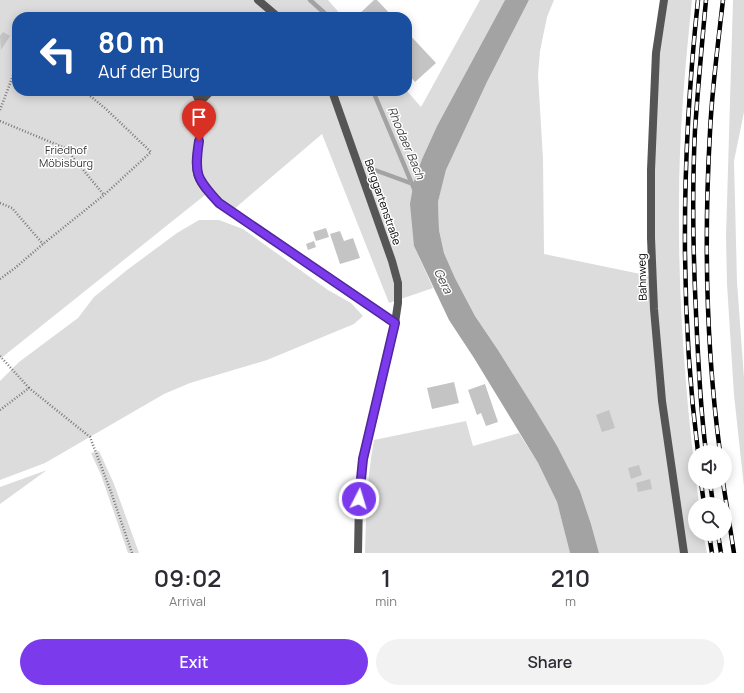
<!DOCTYPE html>
<meta charset="utf-8">
<style>
:root{--surface:#fff;--page:#f2f2f3;--text:#2b2b33;--muted:#7c7c81;--accent:#7c3aed}
body{margin:0;font-family:Manrope,sans-serif;background:var(--page);color:var(--text);height:100vh;display:flex;flex-direction:column;font-size:15px;white-space:nowrap}
*{box-sizing:border-box;margin:0}
p{font-size:13px;color:var(--muted)}
.icon{flex:none;width:22px;height:22px;fill:none;stroke:currentColor;stroke-width:2;stroke-linecap:round;stroke-linejoin:round}
.map{position:relative;height:553px;overflow:hidden}
.side{display:flex;flex-direction:column;background:var(--surface);flex:1}
.side>*{flex:none}
.banner{position:absolute;left:12px;top:12px;width:400px;height:84px;border-radius:16px;box-shadow:0 2px 10px #0003;background:#1a4fa0;color:#fff;overflow:hidden}
.controls{position:absolute;left:688px;top:445px;display:grid;gap:8px}
.controls a{display:grid;place-items:center;width:44px;height:44px;border-radius:50%;background:var(--surface);box-shadow:0 2px 10px #0003;font-size:20px}
.pin{position:absolute;display:grid;place-items:center;width:34px;height:34px;color:#fff;margin:-41px -17px;border-radius:50% 50% 50% 0;rotate:-45deg;box-shadow:0 0 4px #0007}
.pin .icon{rotate:45deg}
.me{position:absolute;width:44px;margin:-22px;rotate:5deg;stroke-linejoin:round;filter:drop-shadow(0 0 3px #0008)}
.turn{display:flex;align-items:center;gap:14px;height:84px;padding:0 20px;font-size:18px}
.turn .icon{width:52px;height:52px;stroke-width:2.5}
.turn b{display:block;font-size:28px;line-height:34px}
.eta{display:flex;justify-content:space-evenly;align-items:center;height:68px;text-align:center}
.eta b{font-size:24px;font-weight:600;line-height:28px}
.primary-button{display:flex;gap:8px;margin-top:auto;padding:8px 20px}
.primary-button a{flex:1;height:46px;border-radius:24px;background:var(--accent);color:#fff;font-size:16px;font-weight:600;line-height:46px;text-align:center}
.primary-button a+a{background:var(--page);color:var(--text)}
.map>svg:first-child{display:block}
</style>
<div class="map">
<svg width="744" height="553" viewBox="0 0 744 553">
<rect width="100%" height="100%" fill="#fff"/>
<path fill="#dcdcdc" d="M0,0H328L343,17H17V91H407L421,107L480,0H505L437,126L422,159L414,181V246L433,288L389,303L322,134L233,210L210,191L0,359Z
M529,0H554L547,17L540,51L538,75L543,159L544,254L655,277L654,170L659,54L667,0H692C685,67 679,135 679,203C678,303 686,405 699,504H695V534H703L707,553H599L591,524L580,491L533,406L498,350L475,316L455,278L444,253L439,230L438,202L446,170L487,82Z
M733,0H744V112L734,161L737,282L744,378V487L734,395L727,284L726,237Z
M199,220H219L243,229L328,290L351,303L363,316L354,324L267,360L190,383L164,394L45,463L0,480V381L19,362L78,318L94,297L127,270L177,233Z
M466,421L473,446L519,433L538,463L557,502L570,553H365C366,515 367,477 374,440Z
M99,451L114,484L139,553H128L101,475L91,453Z
M47,470L0,504V487Z"/>
<path fill="#a3a3a3" d="M505,0H529L487,82L446,170L438,202L439,230L444,253L455,278L475,316L498,350L533,406L557,446L580,491L591,524L599,553H570L557,502L538,463L474,358L449,320L414,246L410,204L414,181L422,159L437,126Z"/>
<g fill="none" stroke-linecap="round" stroke-linejoin="round">
<path stroke="#a3a3a3" stroke-width="4.5" d="M310,0L329,17
M373,91L415,191
M372,169L413,184"/>
</g>
<path fill="#c4c4c4" d="M374,0H377L393,17H356Z
M3,32L10,36L1,50L0,36Z
M407,32L436,63L415,82L407,73Z
M326,228L329,237L316,241L313,232Z
M340,231L344,241L353,238L360,258L340,264L330,234Z
M314,241L316,247L308,250L306,244Z
M454,382L459,403L432,409L427,388Z
M485,384L498,422L486,426L481,413L477,415L468,390Z
M609,410L615,428L602,432L596,415Z
M639,465L642,475L631,479L628,468Z
M650,479L652,489L638,492L636,483Z"/>
<g fill="none" stroke-linecap="round" stroke-linejoin="round">
<path stroke="#777" stroke-width="2.5" stroke-dasharray="1 2" stroke-linecap="butt" d="M0,110L17,65
M0,121L65,148L104,195
M0,203L12,208L43,244
M0,279L15,268L43,244L104,195L151,152L106,109L84,91
M0,356L29,388
M0,410L29,388L90,437L111,492L132,553"/>
<path stroke="#555" stroke-width="8" d="M194,91C213,118 188,155 199,179C203,188 212,196 219,203L395,323
M200,102L211,91"/>
<path stroke="#555" stroke-width="8" d="M258,0L278,17
M664,0L656,53L651,170V238L654,309L662,401L684,553
M332,91L392,261L398,283V303L395,323L363,459L359,499L358,553"/>
<defs>
<path id="rail" d="M698,0C682,150 679,302 698,452
M706,452C700,406 698,359 696,313C693,252 692,191 695,130C698,87 702,43 706,0
M720,452C706,347 704,238 710,132C712,88 718,44 723,0
M701,482L704,504
M710,482L713,504
M723,482L734,553
M709,534L712,553
M718,534L721,553"/>
</defs>
<use href="#rail" stroke="#000" stroke-width="4.5"/>
<use href="#rail" stroke="#fff" stroke-width="3" stroke-dasharray="9" stroke-linecap="butt"/>
</g>
<g fill="none" stroke-linecap="round" stroke-linejoin="round">
<defs>
<path id="route" d="M199,141C194,174 196,178 219,203L395,323L363,459L359,499"/>
</defs>
<use href="#route" stroke="#51269a" stroke-width="10"/>
<use href="#route" stroke="#7c3aed" stroke-width="7"/>
</g>
<g text-anchor="middle" stroke-width="3" stroke-linejoin="round" paint-order="stroke">
<g font-size="11" fill="#333" stroke="#fff">
<text x="66" y="154">Friedhof<tspan x="66" dy="13">Möbisburg</tspan></text>
</g>
<g font-size="11" fill="#000" stroke="#fff">
<text transform="translate(383 202) rotate(71)" y="4">Berggartenstraße</text>
<text transform="translate(642 277) rotate(-92)" y="4">Bahnweg</text>
</g>
<g font-size="12" font-style="italic" fill="#444" stroke="#fff">
<text transform="translate(406 143) rotate(67)" y="4">Rhodaer Bach</text>
<text transform="translate(443 281) rotate(64)" y="4">Gera</text>
</g>
</g>
</svg>
<div class="controls">
<a><svg class="icon" aria-label="sound" viewBox="0 0 24 24"><path d="M4 9h4l5-4v14l-5-4H4zM17 9q2 3 0 6"/></svg></a>
<a><svg class="icon" aria-label="search" viewBox="0 0 24 24"><circle cx="10" cy="10" r="6"/><path d="M15 15l6 6"/></svg></a>
</div>
<div class="pin" style="left:199px;top:141px;background:#d93025"><svg class="icon" aria-label="arrive" viewBox="0 0 24 24"><path d="M6 21V4h12l-3 4 3 4H6"/></svg></div>
<svg class="me" style="left:359px;top:499px" viewBox="-20 -20 40 40"><circle r="17" fill="#7c3aed" stroke="#fff" stroke-width="3"/><path d="M0-11L8 9 0 5-8 9z" fill="#fff"/></svg>
<div class="banner">
<div class="turn"><svg class="icon" aria-label="left" viewBox="0 0 24 24"><path d="M17 20v-9H6M10 6l-5 5 5 5"/></svg><div><b>80 m</b>Auf der Burg</div></div>
</div>
</div>
<section class="side">
<div class="eta">
<div><b>09:02</b><p>Arrival</p></div>
<div><b>1</b><p>min</p></div>
<div><b>210</b><p>m</p></div>
</div>
<div class="primary-button"><a>Exit</a><a>Share</a></div>
</section>
